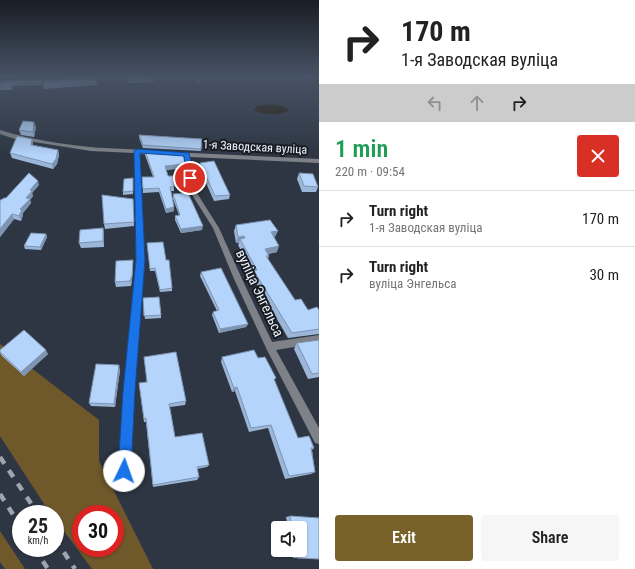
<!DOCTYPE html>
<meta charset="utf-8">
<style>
:root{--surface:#fff;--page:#f6f6f6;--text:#222;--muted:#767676;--line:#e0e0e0;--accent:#79612a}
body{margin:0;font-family:"Roboto Condensed",sans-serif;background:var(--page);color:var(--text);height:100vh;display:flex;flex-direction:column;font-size:15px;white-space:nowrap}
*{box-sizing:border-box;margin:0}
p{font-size:13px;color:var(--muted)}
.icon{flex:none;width:22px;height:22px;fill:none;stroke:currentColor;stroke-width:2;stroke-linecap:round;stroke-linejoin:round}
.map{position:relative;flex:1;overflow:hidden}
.panel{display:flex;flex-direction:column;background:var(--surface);width:316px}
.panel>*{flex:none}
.guide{background:#fff;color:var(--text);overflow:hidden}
.tools{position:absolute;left:271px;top:521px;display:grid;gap:8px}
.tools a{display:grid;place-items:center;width:36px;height:36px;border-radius:4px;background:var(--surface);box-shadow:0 1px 3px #0004;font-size:20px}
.speed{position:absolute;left:12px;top:505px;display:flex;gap:8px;font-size:20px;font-weight:700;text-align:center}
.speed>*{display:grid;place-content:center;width:52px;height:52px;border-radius:50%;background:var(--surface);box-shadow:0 1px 3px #0004;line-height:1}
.speed small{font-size:10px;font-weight:400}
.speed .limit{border:6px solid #d22;background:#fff;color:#111}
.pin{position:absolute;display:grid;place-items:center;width:34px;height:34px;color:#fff;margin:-17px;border:2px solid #fff;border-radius:50%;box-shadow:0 1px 4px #0007}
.me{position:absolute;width:44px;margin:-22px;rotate:3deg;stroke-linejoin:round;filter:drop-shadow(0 0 3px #0008)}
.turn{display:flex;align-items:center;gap:14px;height:84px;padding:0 16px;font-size:18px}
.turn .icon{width:52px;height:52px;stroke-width:2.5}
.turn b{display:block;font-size:28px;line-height:34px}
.lanes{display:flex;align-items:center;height:38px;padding:0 16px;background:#0003;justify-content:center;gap:20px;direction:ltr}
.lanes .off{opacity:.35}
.round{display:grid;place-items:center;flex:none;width:42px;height:42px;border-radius:4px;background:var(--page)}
.overview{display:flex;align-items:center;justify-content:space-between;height:68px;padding:0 16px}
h1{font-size:24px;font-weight:600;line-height:30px;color:#1e9e55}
.action{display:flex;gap:8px;margin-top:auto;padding:8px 16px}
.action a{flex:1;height:46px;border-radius:4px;background:var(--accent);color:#fff;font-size:16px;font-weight:600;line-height:46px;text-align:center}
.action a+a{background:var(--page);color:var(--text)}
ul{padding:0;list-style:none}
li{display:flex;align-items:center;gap:12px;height:56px;padding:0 16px;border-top:1px solid var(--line)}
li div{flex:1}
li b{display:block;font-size:15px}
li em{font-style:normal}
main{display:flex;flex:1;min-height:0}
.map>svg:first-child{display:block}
</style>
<main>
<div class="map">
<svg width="319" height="569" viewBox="0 0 319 569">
<rect width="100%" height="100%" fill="#2d3642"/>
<path fill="#6f592b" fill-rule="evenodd" d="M0,344L99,420V461L153,569H92L55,519V514H51L48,510L0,436ZM81,514H115V548H81Z
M0,531L25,569H5L0,562Z"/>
<path fill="#231700" d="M257,106C265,104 283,103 289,110C282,116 263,114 255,111L254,109Z"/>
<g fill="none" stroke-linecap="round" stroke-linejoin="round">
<path fill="#7e8288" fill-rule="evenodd" d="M104,77H142L140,78L33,81L31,80L33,79Z
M0,130C29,139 60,144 90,147C104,149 149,148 157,153L154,155L140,154L144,259L134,391L130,471L128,475L124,477L120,475L118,471L124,391L136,259L134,153L91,151L15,139L0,134Z
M172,152L319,159V163L190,157L195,190L219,228L242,279L272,342L319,335V343L276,350L319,428V444L315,443L267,350L234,279L213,228L189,190L184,156L170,155L169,154Z"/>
<path stroke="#9da5ae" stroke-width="4.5" stroke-dasharray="8 8" stroke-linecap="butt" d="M0,457L38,514
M0,494L21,527
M55,539L75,569
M34,548L48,569"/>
</g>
<path fill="#9bb6d9" d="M0,77H58L0,78Z
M195,77H203L198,84Z
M287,77H319L318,78L286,79Z
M43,79V82L42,85L13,86L12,90H0V81Z
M154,79V82L128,83V81Z
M97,81V85L43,89V87Z
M36,127L34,137L21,135L19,130Z
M139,135L202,139L201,151L143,148L139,138Z
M33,143V145L58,150L59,155L57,164L53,169L12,158L10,153Z
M145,151L184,168L166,170L168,176L174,187V191H171L174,207V211L166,213L159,192L143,193L142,177H153L145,155Z
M200,163L230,195L229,199L214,201L199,167Z
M299,173L318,187L316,192H302L297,179Z
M133,178V194L123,195V192Z
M39,185L32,193L33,196L30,200L31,203L23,213V215L21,221L14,219L0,237V200H1Z
M173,194L202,230L181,233L175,220V216L179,215L173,199Z
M133,199L134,226L105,229L104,224Z
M236,225L275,237H274L277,252L268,254L269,256L268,259L295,300L308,310H319V334L288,338L252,276L253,273L238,245L239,243H236L234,231Z
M103,228L104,234V247L81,248L79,243Z
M46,234L47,237L41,250L25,249L24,246Z
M147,243L166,260L172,288V291L160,292L155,271H150Z
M133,260L132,281L131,286L116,287L115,282Z
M201,272L248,324L246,327L219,333L212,315L213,312L217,311L200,276Z
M143,298L161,315V318L145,319Z
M319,340V377L308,379L294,349L297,343Z
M0,350L48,354L24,376L2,356L0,353Z
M144,357L186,401L185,405L170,407L175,437L209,465L207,467L197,469L199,477L197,480L153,487L146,422H144L139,383L147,382Z
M222,357L258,358L276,378L274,380L298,438L314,448L312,450L315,472L311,474L285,479L268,428L249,432L235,391L232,392L221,362Z
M120,370L115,407L91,406L89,403Z
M290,516L319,518V559L293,558L291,550H300V528H288L286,517Z"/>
<path fill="#7e94b0" d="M201,77H203L198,84L199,81Z
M43,79V82L42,85L41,83Z
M12,84L13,86L12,90L11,87Z
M34,122L36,127L34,137L33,132Z
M32,139L33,143L32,149L31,145Z
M58,150L59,155L57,164L53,169L52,164Z
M185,164L184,168L165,170V166Z
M38,181L39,185L32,193L33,196L30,200L31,203L23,213V215L21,221L19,216L20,209L30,190Z
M174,207V211L166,213V209Z
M12,214L14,219L0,237V229Z
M203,226L202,230L181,233V229Z
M103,228L104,234V247L103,241Z
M278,231L275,237L268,238L271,232Z
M46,234L47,237L41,250L40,247Z
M244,236L242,242L240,239L239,243H236L238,237Z
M279,246L277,252L263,255L265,249Z
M133,260L132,281L131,286L130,281Z
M248,324L246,327L219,333L220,329Z
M46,350L48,354L24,376L21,372Z
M119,365L120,370L115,407L114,404Z
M237,387L235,391L232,392L234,388Z"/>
<path fill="#b4d4fc" stroke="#7e94b0" d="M129,77H153L154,79L128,81Z
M197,77H201L199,81Z
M96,78V83L43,87L44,80Z
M43,79L41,83L12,84L11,87H0V81Z
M23,121L34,122L33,132L19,130Z
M139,135L202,139L201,149L143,145Z
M17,136L32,139L31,145L58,150L56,159L52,164L10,153Z
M145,151L183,153L185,164L165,166L168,176H174V187H170L174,207L166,209L159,188L143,189L142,177H154Z
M214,161L230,195L215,196L200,163Z
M29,173L38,181L30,190L32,191L26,198L30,199L20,209L22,210L19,216L12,214L0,229V200H1L4,198H6Z
M299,173L313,174L318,187L304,186Z
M133,178V191L123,192L124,179Z
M188,193L203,226L181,229L175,216L180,215L173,194Z
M102,195L133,199L134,222L104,224Z
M270,220L278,231L271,232L279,246L265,249L269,256H266L295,300L301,299L308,310L317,307L319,310V329L292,333L254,271L257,270L240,239L245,238L244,236L238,237L236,225Z
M103,228V241L79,243L80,230Z
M31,233L46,234L40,247L24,246Z
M163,242L166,260H169L172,288L160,290L155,268L150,269L147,243Z
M133,260L132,276L130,281L115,282L116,261Z
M221,268L248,324L220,329L213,312L219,310L201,272Z
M159,297L161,315L144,316L143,298Z
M24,330L46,350L21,372L0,352V350Z
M319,340V373L312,374L297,343Z
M254,350L258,358L265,357L276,378L274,379L298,438L309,436L314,448H311L315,472L289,476L271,425L251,428L237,387L234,388L222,357Z
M176,352L186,401L169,404L175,437L202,433L209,465L197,467L199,477L153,485L146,418L144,419L139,383L147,382L144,357Z
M96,364L119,365L114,404L89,403Z
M290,516L319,518V559L297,558L296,550H300V528H292Z"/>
<linearGradient id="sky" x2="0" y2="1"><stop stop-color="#191e24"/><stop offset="0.49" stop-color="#465265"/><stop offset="1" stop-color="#465265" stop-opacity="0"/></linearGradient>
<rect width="319" height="156" fill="url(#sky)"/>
<path fill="#1a73e8" stroke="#114b97" d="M137,149L189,153L194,178L190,180L187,178L184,156L140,153L145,260L135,391L131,471L129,476L124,478L120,476L118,471L123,391L136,260L134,151Z"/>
<g text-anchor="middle" stroke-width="4" stroke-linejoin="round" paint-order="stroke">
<g font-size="12" fill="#edf3fb" stroke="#191d23">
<text transform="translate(255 147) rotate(3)" y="4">1-я Заводская вуліца</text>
</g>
<g font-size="14" fill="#edf3fb" stroke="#191d23">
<text transform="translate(260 293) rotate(65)" y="5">вуліца Энгельса</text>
</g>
</g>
</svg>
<div class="tools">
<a><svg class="icon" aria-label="sound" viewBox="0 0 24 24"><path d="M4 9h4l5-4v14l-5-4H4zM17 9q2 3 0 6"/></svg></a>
</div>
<div class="speed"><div>25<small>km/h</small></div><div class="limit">30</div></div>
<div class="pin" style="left:190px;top:178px;background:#d93025"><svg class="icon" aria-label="arrive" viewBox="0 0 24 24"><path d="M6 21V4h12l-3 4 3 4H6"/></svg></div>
<svg class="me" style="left:124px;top:471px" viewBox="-20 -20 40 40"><circle r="19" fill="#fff"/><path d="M0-13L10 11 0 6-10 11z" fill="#1a73e8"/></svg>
</div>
<section class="panel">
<div class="guide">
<div class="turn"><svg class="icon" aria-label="right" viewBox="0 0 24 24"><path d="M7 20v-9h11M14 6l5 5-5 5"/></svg><div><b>170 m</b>1-я Заводская вуліца</div></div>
<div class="lanes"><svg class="icon off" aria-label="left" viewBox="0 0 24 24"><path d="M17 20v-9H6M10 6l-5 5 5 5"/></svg><svg class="icon off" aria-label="ahead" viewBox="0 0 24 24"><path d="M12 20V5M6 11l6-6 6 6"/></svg><svg class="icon" aria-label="right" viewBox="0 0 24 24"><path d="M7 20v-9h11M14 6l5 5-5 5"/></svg></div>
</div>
<div class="overview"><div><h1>1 min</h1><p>220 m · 09:54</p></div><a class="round" style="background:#d93025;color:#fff"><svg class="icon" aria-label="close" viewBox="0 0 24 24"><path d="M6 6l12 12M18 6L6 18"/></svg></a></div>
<ul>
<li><svg class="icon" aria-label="right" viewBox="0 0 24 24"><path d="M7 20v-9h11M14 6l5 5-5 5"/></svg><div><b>Turn right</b><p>1-я Заводская вуліца</p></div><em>170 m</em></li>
<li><svg class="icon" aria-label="right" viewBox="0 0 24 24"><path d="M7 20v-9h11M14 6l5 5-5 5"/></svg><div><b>Turn right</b><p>вуліца Энгельса</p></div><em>30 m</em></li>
</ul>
<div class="action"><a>Exit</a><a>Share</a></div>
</section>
</main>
